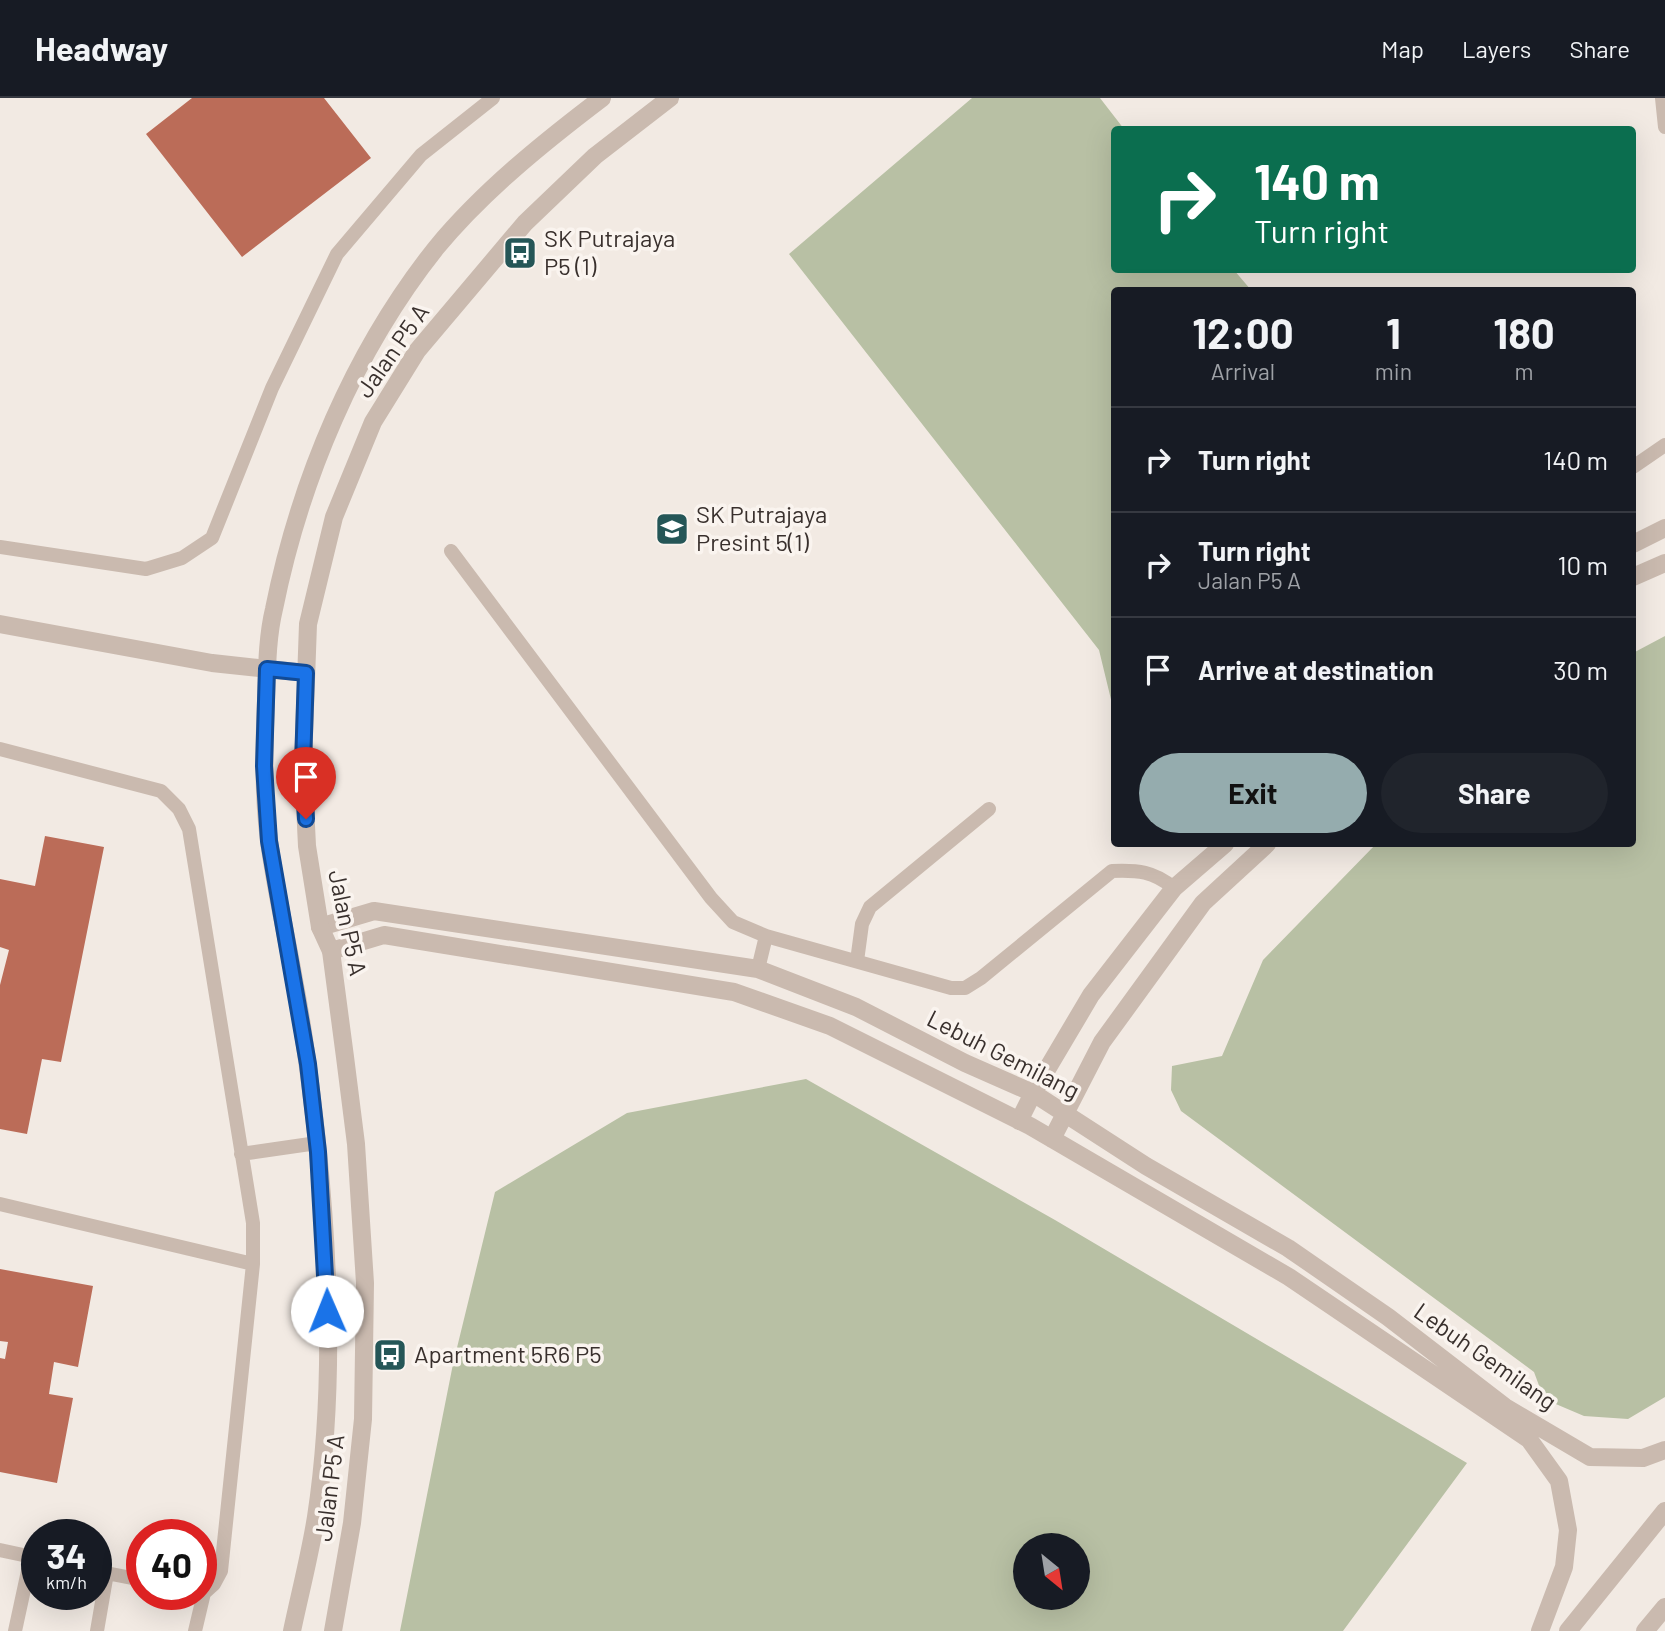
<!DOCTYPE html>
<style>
:root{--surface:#171b24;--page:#20242c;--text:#f1f3f6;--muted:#9ea1a6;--line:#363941;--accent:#95acae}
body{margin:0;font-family:Barlow,sans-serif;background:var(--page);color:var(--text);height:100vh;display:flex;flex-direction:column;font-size:26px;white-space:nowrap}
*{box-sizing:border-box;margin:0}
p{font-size:23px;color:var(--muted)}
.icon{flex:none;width:38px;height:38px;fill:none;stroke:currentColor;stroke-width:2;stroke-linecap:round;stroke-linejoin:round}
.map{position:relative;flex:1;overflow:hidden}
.sheet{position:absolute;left:1111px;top:189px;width:525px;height:560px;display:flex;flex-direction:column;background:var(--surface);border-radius:7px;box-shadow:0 7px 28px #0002}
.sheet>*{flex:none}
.banner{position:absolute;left:1111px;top:28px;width:525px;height:147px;border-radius:7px;box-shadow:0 7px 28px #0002;background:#0b6e4f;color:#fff;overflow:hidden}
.needle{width:46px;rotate:150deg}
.fabs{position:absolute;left:1013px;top:1435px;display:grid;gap:14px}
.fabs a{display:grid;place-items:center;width:77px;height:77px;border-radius:50%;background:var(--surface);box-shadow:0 7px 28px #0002;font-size:35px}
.speed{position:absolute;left:21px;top:1421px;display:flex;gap:14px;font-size:35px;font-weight:700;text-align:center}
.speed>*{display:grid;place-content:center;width:91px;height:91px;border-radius:50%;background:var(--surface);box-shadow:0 7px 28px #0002;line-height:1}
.speed small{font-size:18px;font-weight:400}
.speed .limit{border:10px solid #d22;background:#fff;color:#111}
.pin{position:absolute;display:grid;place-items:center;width:60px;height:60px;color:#fff;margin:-72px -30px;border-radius:50% 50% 50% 0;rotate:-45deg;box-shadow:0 0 7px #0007}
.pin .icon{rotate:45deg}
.me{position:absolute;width:77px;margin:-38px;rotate:359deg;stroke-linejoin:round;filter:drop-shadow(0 0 5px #0008)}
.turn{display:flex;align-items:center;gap:24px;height:147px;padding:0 28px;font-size:32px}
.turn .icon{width:91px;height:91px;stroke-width:2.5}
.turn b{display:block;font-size:49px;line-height:60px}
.eta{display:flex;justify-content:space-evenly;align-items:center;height:119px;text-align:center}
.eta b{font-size:42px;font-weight:700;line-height:49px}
.button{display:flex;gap:14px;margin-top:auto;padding:14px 28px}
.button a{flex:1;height:80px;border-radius:42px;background:var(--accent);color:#111;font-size:28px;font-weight:700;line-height:80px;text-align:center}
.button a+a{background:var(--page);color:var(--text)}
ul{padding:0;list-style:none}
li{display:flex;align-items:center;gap:21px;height:105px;padding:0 28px;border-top:2px solid var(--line)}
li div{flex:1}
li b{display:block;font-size:26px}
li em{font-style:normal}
header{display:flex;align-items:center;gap:42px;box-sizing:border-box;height:98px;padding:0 35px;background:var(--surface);border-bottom:2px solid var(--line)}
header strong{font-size:33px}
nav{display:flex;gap:38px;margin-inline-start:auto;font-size:24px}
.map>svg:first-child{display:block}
</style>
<header>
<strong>Headway</strong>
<nav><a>Map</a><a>Layers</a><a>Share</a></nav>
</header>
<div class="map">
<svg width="1665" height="1533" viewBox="0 0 1665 1533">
<rect width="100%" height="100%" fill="#f2eae3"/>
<path fill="#b8c0a4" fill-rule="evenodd" d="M972,0H1100L1124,31L1115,32V172H1234L1251,192H1115V618L1099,552L789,156Z
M1665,538V1299L1628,1321L1584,1318L1544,1301L1534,1274L1181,1013L1171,992L1172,968L1222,958L1263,862L1376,746H1633V555Z
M806,981L1055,1122L1467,1365L1343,1533H400L453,1266L495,1094L627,1015ZM1026,1447H1078V1500H1026Z"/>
<path fill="#bb6c58" d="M192,0H324L371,60L242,159L146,36Z
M45,738L104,749L61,964L42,961L27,1036L0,1031V887L9,852L0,849V781L35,788Z
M0,1171L93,1188L78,1269L54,1264L49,1296L73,1300L57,1385L0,1374V1260L5,1261L8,1244L0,1243Z"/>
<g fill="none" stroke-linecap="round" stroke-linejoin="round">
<path stroke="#cabaaf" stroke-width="14" d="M1662,0L1665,29
M1633,369L1665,347
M0,449L146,471L182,460L212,440L272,290L337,156L421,57L493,0
M451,453L711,800L733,824L766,838L951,890H965L981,880L1112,773C1138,772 1153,773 1174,790
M0,651L161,693L179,711L189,731L253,1125V1166L221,1473L214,1486L204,1495L195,1533
M857,863L862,826L870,809L989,711
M758,871L766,838
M241,1056L317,1045
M0,1106L253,1166
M0,1452L37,1460
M96,1473L142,1482
M15,1533L31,1459
M97,1533L107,1475"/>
<path stroke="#cabaaf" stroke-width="18" d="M1633,446L1665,430
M1633,479L1665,465
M0,526L212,565L306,575
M320,829L374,813L758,871L856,909L965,965L1033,995L1146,1068L1288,1150L1388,1219L1505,1309L1590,1359L1643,1360L1665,1352
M331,853L384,837L734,894L830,928L1030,1028L1289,1179L1530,1342
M1019,1023L1033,995L1091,897L1174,790L1225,746
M1052,1041L1102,944L1203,805L1267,746
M1523,1333L1559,1383L1568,1432L1564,1469L1540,1533"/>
<path stroke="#cabaaf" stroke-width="18" d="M292,1533C300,1495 310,1457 316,1419C334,1301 330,1173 318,1054C312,996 305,939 294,882C286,835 275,789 269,743C263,696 264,649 266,602C267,572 267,540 274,511C300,382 354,253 436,150C483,93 544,44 602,0
M333,1533L352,1425L363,1321L365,1185L356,1046L345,959L331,853L320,829L307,748L303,666L308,526L334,419L373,324L417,253L525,125L595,58L670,0
M1568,1533L1665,1413
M1645,1533L1665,1509"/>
</g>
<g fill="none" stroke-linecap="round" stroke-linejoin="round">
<defs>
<path id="route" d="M306,721L303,666L306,575L267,571L264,668L269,743L308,966L318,1054L327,1213"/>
</defs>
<use href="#route" stroke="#114b97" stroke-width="18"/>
<use href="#route" stroke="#1a73e8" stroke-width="12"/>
</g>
<defs>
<symbol id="bus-square" viewBox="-11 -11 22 22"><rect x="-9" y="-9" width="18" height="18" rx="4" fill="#255657" stroke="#faf4ef"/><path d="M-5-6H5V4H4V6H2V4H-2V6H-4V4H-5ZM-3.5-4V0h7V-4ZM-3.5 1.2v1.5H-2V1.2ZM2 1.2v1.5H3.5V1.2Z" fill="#fff"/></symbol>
<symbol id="school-square" viewBox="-11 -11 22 22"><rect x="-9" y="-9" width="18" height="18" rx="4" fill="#255657" stroke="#faf4ef"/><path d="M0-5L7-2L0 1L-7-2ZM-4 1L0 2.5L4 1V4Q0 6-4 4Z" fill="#fff"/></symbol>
</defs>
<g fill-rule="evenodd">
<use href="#bus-square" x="501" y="136" width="38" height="38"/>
<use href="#school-square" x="653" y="412" width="38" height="38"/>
<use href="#bus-square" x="371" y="1238" width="38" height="38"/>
</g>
<g text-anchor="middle" stroke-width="7" stroke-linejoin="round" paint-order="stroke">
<g font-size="24" fill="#39302d" stroke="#faf4ef" text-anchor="start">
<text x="544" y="149">SK Putrajaya<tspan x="544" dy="28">P5 (1)</tspan></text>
<text x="696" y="425">SK Putrajaya<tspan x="696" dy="28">Presint 5(1)</tspan></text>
<text x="414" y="1265">Apartment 5R6 P5</text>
</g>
<g font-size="24" fill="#39302d" stroke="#faf4ef">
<text transform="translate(393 253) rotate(-55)" y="8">Jalan P5 A</text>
<text transform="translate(347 825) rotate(78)" y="8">Jalan P5 A</text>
<text transform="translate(1003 957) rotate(27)" y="8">Lebuh Gemilang</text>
<text transform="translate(1485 1259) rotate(35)" y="8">Lebuh Gemilang</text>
<text transform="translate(330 1390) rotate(-83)" y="8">Jalan P5 A</text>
</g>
</g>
</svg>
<div class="fabs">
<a><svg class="needle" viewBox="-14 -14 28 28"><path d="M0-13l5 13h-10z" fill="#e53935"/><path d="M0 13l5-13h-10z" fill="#9ea1a6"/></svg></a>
</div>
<div class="speed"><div>34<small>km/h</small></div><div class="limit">40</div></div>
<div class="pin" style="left:306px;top:721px;background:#d93025"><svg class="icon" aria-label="arrive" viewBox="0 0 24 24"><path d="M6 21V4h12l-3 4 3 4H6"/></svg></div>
<svg class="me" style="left:327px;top:1213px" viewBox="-20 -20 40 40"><circle r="19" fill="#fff"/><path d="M0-13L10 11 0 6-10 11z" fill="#1a73e8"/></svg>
<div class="banner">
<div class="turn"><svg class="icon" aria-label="right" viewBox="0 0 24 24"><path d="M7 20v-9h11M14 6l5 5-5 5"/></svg><div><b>140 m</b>Turn right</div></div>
</div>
<section class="sheet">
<div class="eta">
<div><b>12:00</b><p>Arrival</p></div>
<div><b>1</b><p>min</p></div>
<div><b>180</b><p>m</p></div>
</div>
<ul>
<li><svg class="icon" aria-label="right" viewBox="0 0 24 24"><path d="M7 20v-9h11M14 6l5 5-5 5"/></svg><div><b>Turn right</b></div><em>140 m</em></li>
<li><svg class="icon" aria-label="right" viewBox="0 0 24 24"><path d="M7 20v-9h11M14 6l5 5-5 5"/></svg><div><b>Turn right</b><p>Jalan P5 A</p></div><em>10 m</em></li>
<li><svg class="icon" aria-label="arrive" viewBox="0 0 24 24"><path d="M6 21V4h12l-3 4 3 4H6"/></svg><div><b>Arrive at destination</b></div><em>30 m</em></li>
</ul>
<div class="button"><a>Exit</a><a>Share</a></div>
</section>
</div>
